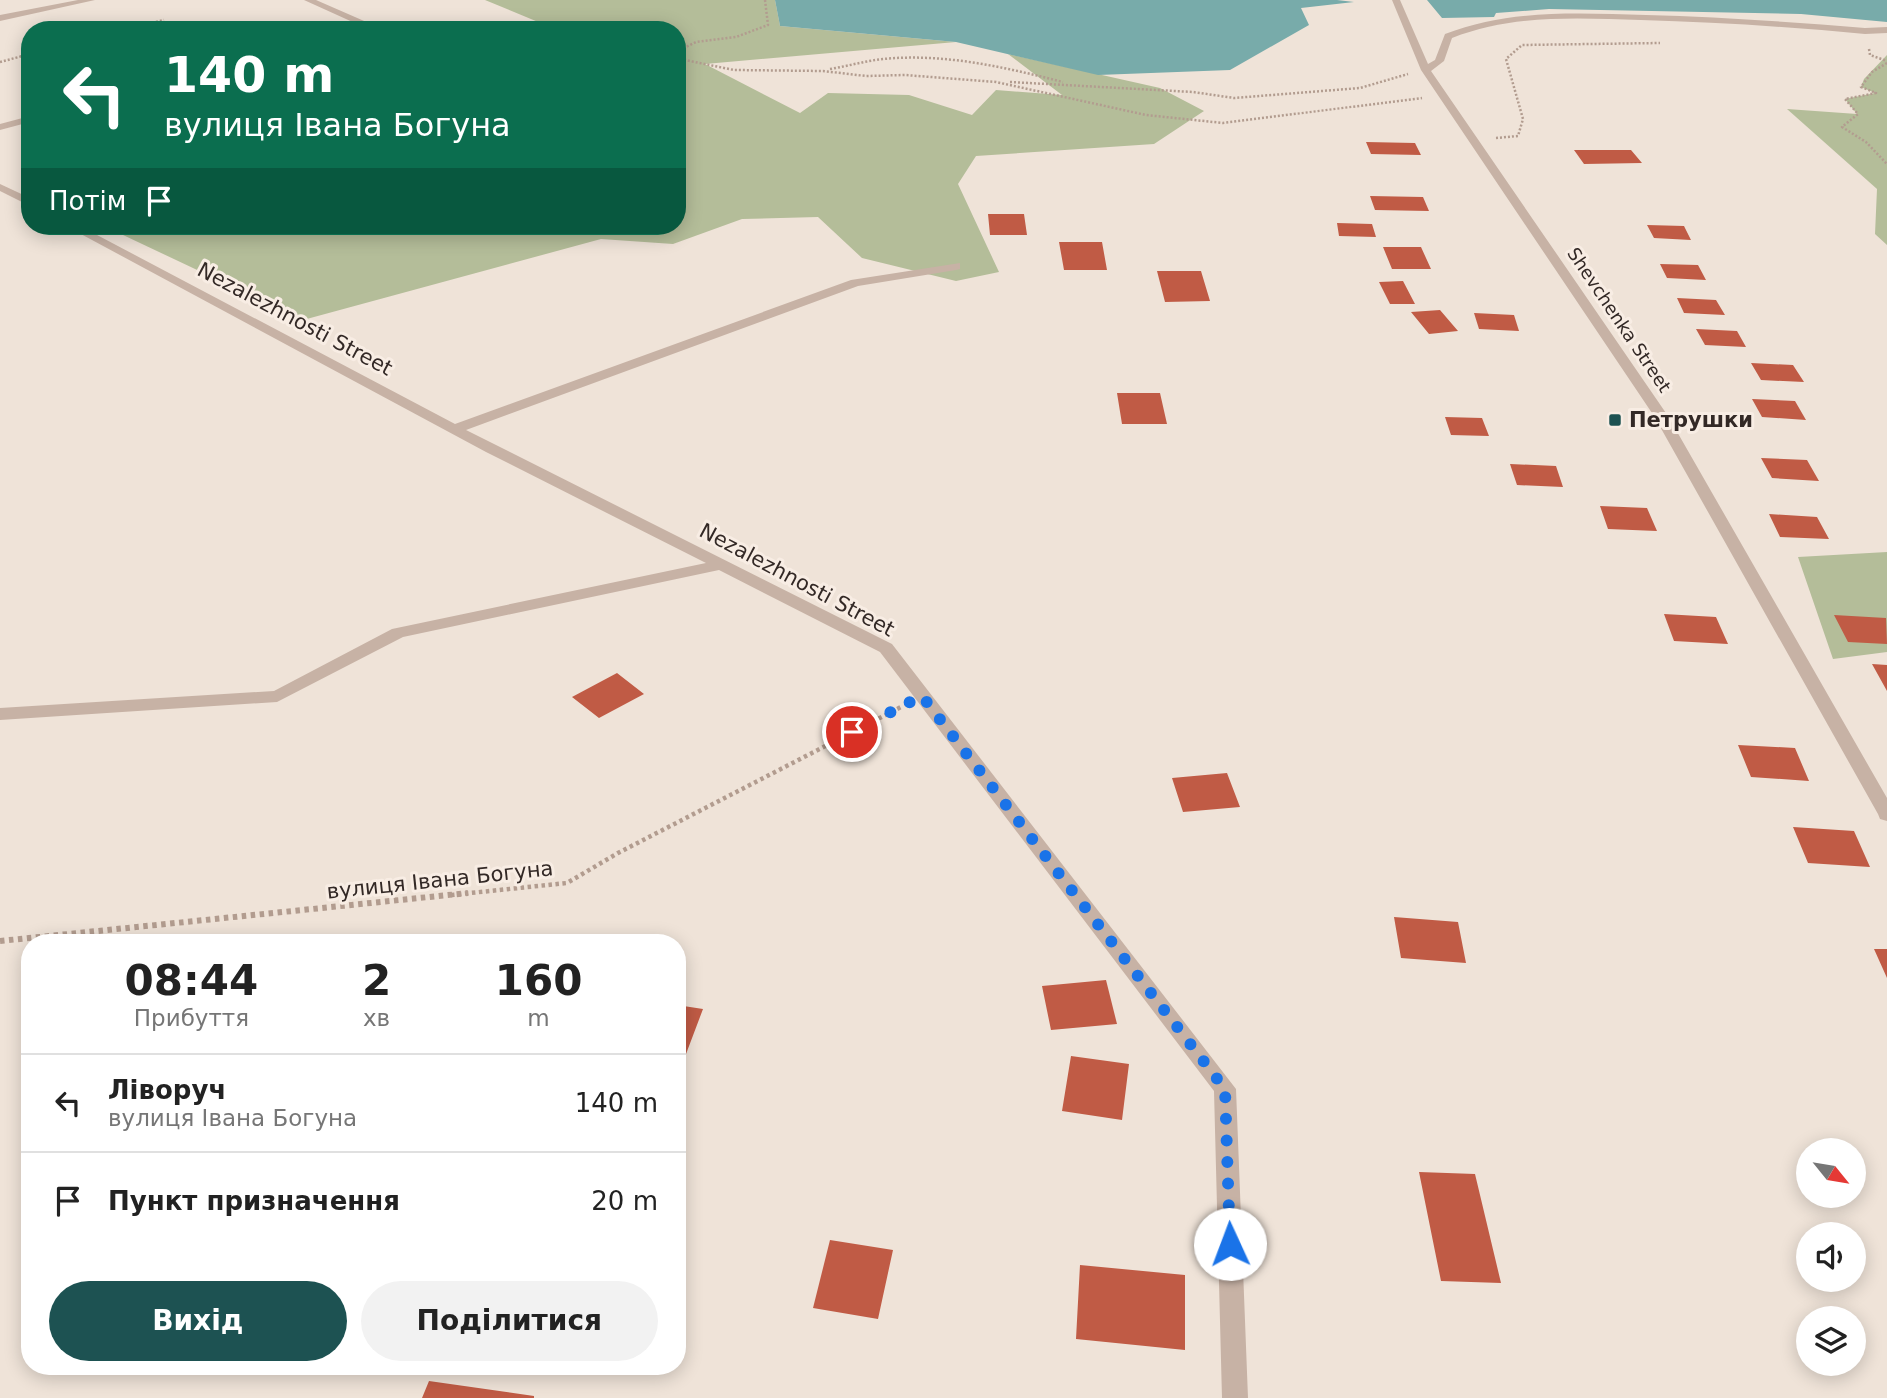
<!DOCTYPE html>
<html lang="uk">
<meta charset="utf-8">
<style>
:root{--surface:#fff;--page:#f2f2f2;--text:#222;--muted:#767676;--line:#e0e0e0;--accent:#1d5252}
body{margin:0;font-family:"DejaVu Sans",sans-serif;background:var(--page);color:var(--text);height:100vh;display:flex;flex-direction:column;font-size:26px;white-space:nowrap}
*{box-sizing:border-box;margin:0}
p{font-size:23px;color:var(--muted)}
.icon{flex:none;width:38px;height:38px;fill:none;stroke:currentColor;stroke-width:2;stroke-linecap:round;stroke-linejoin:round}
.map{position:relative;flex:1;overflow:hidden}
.sheet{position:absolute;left:21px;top:934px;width:665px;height:441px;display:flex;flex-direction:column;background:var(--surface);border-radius:28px;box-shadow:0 4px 18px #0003}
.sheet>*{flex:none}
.hud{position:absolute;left:21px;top:21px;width:665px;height:214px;border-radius:28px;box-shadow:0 4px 18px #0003;background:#0b6e4f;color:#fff;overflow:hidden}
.needle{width:46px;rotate:120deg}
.controls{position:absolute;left:1796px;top:1138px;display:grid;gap:14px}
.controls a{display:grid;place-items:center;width:70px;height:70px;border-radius:50%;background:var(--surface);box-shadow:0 4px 18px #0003;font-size:35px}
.pin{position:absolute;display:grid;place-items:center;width:60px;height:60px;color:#fff;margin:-30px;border:4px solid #fff;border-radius:50%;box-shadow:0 2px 7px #0007}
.me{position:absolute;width:77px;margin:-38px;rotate:358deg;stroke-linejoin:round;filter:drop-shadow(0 0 5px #0008)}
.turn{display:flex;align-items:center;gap:24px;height:147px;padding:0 28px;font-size:32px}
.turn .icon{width:91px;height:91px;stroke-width:2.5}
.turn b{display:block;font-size:49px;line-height:60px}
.then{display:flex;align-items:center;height:66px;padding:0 28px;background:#0003;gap:14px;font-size:26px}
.eta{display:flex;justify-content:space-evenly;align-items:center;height:119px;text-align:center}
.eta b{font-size:42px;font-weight:700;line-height:49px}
.cta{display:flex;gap:14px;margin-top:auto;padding:14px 28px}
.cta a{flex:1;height:80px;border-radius:42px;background:var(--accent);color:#fff;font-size:28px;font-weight:700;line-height:80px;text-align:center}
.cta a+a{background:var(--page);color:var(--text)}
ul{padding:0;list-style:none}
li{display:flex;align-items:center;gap:21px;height:98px;padding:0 28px;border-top:2px solid var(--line)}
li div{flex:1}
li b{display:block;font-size:26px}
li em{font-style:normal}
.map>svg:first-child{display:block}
</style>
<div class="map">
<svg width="1887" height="1398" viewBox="0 0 1887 1398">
<rect width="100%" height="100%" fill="#efe3d8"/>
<path fill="#b4bd99" d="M485,0H775L780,26L956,42L705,64L800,113L828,93L909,95L972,115L996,90L1062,95L1008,54L1160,88L1204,111L1154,144L976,156L958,184L999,272L956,281L862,258L818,217L742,219L673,244L601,239L303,320L104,226H677V30H526L543,24Z
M1887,55V245L1875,234L1877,189L1787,109L1857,114L1845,99L1875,93L1861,87L1864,79Z
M1887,552V652L1833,659L1798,557Z"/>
<path fill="#78abaa" d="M775,0H1337L1354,2L1301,8L1309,25L1230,70L1098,75L956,42L780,26Z
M1427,0H1887V22L1801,14L1549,9L1496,13L1494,17L1442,18Z"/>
<path fill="#c05b45" d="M1366,142L1415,143L1421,155L1371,154Z
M1574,150H1631L1642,163L1584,164Z
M1370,196L1423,197L1429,211L1375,210Z
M988,214H1024L1027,235H990Z
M1337,223L1372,224L1376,237L1339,236Z
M1647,225L1684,226L1691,240L1654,238Z
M1059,242H1102L1107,270H1064Z
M1383,247H1421L1431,269H1392Z
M1660,264L1698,265L1706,280L1667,278Z
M1157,271H1201L1210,301L1165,302Z
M1403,281L1415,304H1390L1379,282Z
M1677,298L1716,300L1725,315L1684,313Z
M1440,310L1458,331L1429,334L1411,312Z
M1474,313L1514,315L1519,331L1479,329Z
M1696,329L1737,331L1746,347L1705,345Z
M1751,363L1793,365L1804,382L1761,380Z
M1117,393H1160L1167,424H1122Z
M1752,399L1795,401L1806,420L1762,417Z
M1445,417L1482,418L1489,436L1451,435Z
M1761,458L1807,460L1819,481L1772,478Z
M1510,464L1556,466L1563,487L1517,485Z
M1600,506L1647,508L1657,531L1608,529Z
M1769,514L1817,517L1829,539L1780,537Z
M1664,614L1716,617L1728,644L1674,641Z
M1834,615L1886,618L1887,644L1848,642Z
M1872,664L1887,665V691Z
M617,673L644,694L599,718L572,697Z
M1738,745L1795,748L1809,781L1751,777Z
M1227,773L1240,807L1183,812L1172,778Z
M1793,827L1854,831L1870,867L1808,863Z
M1394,917L1458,922L1466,963L1401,958Z
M1874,949H1887V978Z
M1106,980L1117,1024L1051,1030L1042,986Z
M677,1005L703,1009L683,1062L677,1061Z
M1071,1056L1129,1064L1122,1120L1062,1111Z
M1419,1172L1475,1174L1501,1283L1441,1281Z
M830,1240L893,1250L878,1319L813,1308Z
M1080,1265L1185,1275V1350L1076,1339Z
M429,1381L534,1396V1398H422Z"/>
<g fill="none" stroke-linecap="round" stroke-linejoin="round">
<path stroke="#b29c8f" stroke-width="2.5" stroke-dasharray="2 2" stroke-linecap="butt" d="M765,0L768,25L736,37L696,42L684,48L685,60L734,70L823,71L866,76L905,75L996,82L1146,115L1223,123L1422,98
M125,30L164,20
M1869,49L1870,55L1887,61
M0,62L30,54
M1887,63L1872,72L1861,87L1876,93L1845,99L1858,114L1842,127L1866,142L1887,164
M830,69C848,66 865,61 883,59C944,53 1004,67 1063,82
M1010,82L1193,92L1234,98L1360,88L1408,74
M1496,138L1518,136L1523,119L1506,59L1522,45L1660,43"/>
<path stroke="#b29c8f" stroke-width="4.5" stroke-dasharray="3.5 3.5" stroke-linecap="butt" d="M451,895L567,883L618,853L903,706"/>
<path stroke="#b29c8f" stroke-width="6" stroke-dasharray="4.5 4.5" stroke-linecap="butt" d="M0,941L468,893"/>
<path fill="#c7b2a5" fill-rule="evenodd" d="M78,0H95L0,21V15Z
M304,0H316L371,24L356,30H341L357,24Z
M1392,0H1400L1428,64L1435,60L1445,34C1510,9 1577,13 1646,15C1719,17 1792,22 1865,28L1887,27V33L1865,34C1791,27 1716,22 1641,20C1577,18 1513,14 1452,38L1444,61L1431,71L1668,416L1887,798V821L1880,819L1878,814L1654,416L1421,70Z
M30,116V122L0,130V124Z
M0,184L30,198V206L0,191Z
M66,226H80L455,424L851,280L960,263V269L956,270L858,286L466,430L892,644L1236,1089L1248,1398H1222L1214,1091L880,652L719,570L403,637L277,702L0,720V708L274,691L392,629L706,563L486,452Z"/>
</g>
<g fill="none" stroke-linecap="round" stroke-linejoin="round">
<path stroke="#1a73e8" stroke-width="12" stroke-dasharray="0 21.6" d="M852,732L922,696L1225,1089L1230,1244"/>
</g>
<rect fill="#1d5252" stroke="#f8ede4" stroke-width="2.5" x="1608" y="413" width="14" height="14" rx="3.5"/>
<g text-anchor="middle" stroke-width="6" stroke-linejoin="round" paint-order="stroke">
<g font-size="18" fill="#332926" stroke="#f8ede4">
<text transform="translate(1619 320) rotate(56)" y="6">Shevchenka Street</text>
</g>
<g font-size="21" fill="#332926" stroke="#f8ede4">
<text transform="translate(295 319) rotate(28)" y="7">Nezalezhnosti Street</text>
<text transform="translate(797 580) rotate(28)" y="7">Nezalezhnosti Street</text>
<text transform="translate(440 880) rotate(-6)" y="7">вулиця Івана Богуна</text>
</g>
<g font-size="21" font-weight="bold" fill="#332926" stroke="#f8ede4" text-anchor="start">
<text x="1629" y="427">Петрушки</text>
</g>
</g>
</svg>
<div class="controls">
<a><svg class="needle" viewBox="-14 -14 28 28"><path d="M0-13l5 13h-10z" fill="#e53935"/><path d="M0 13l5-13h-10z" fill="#767676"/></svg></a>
<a><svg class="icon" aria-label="sound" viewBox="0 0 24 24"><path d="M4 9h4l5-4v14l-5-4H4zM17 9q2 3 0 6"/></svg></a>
<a><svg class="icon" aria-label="layers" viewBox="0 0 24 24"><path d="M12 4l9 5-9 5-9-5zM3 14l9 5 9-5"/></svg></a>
</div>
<div class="pin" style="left:852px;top:732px;background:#d93025"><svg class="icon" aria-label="arrive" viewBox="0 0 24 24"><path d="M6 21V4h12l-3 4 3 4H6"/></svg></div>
<svg class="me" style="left:1230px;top:1244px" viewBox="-20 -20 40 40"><circle r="19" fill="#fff"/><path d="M0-13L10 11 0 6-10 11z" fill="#1a73e8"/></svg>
<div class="hud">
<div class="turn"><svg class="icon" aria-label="left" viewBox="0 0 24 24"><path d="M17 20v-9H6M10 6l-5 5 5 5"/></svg><div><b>140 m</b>вулиця Івана Богуна</div></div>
<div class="then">Потім<svg class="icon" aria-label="arrive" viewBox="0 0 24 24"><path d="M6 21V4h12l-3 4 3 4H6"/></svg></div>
</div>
<section class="sheet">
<div class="eta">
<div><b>08:44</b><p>Прибуття</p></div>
<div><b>2</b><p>хв</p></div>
<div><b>160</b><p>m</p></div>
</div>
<ul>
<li><svg class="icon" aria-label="left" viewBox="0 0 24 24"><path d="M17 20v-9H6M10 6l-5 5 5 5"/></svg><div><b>Ліворуч</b><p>вулиця Івана Богуна</p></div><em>140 m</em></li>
<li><svg class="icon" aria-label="arrive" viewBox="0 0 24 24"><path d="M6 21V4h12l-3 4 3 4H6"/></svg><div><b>Пункт призначення</b></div><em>20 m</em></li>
</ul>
<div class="cta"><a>Вихід</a><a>Поділитися</a></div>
</section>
</div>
